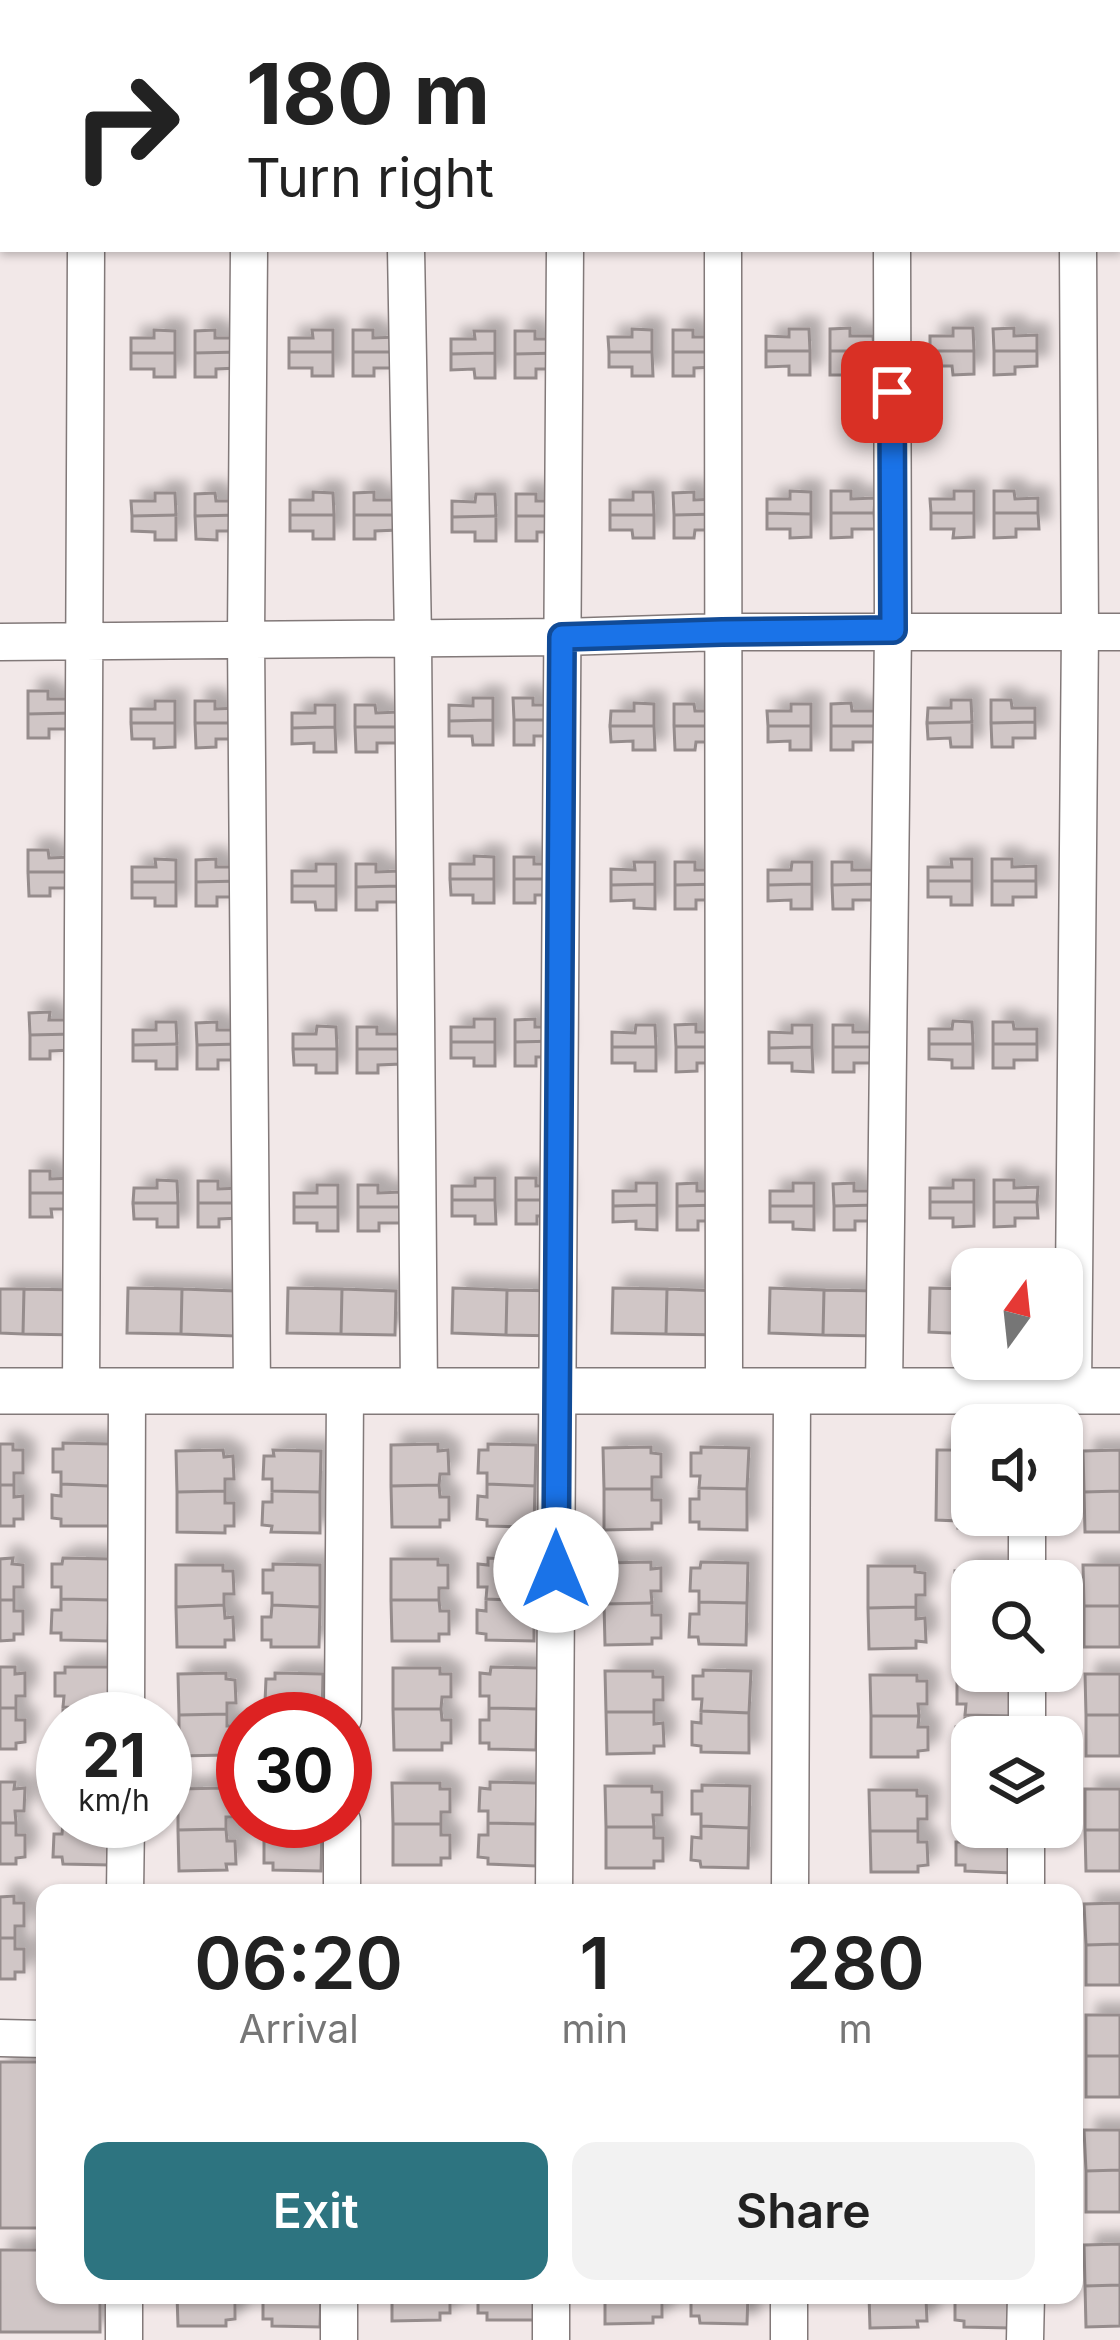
<!DOCTYPE html>
<style>
:root{--surface:#fff;--page:#f2f2f2;--text:#222;--muted:#767676;--accent:#2d7480}
body{margin:0;font-family:Inter,sans-serif;background:var(--page);color:var(--text);height:100vh;display:flex;flex-direction:column;font-size:45px;white-space:nowrap}
*{box-sizing:border-box;margin:0}
p{font-size:39px;color:var(--muted)}
.icon{flex:none;width:66px;height:66px;fill:none;stroke:currentColor;stroke-width:2;stroke-linecap:round;stroke-linejoin:round}
.map{position:relative;flex:1;overflow:hidden}
.side{position:absolute;left:36px;top:1884px;width:1047px;height:420px;display:flex;flex-direction:column;background:var(--surface);border-radius:24px;box-shadow:0 3px 9px #0004}
.side>*{flex:none}
.top-card{position:absolute;left:0px;top:0px;width:1122px;height:252px;box-shadow:0 3px 9px #0004;background:#fff;color:var(--text);overflow:hidden}
.needle{width:78px;rotate:15deg}
.controls{position:absolute;left:951px;top:1248px;display:grid;gap:24px}
.controls a{display:grid;place-items:center;width:132px;height:132px;border-radius:24px;background:var(--surface);box-shadow:0 3px 9px #0004;font-size:60px}
.speed{position:absolute;left:36px;top:1692px;display:flex;gap:24px;font-size:60px;font-weight:700;text-align:center}
.speed>*{display:grid;place-content:center;width:156px;height:156px;border-radius:50%;background:var(--surface);box-shadow:0 3px 9px #0004;line-height:1}
.speed small{font-size:30px;font-weight:400}
.speed .limit{border:18px solid #d22;background:#fff;color:#111}
.pin{position:absolute;display:grid;place-items:center;width:102px;height:102px;color:#fff;margin:-51px;border-radius:24px;box-shadow:0 6px 18px #0006}
.me{position:absolute;width:132px;margin:-66px;rotate:0deg;stroke-linejoin:round;filter:drop-shadow(0 0 9px #0008)}
.turn{display:flex;align-items:center;gap:42px;height:252px;padding:0 48px;font-size:54px}
.turn .icon{width:156px;height:156px;stroke-width:2.5}
.turn b{display:block;font-size:84px;line-height:102px}
.eta{display:flex;justify-content:space-evenly;align-items:center;height:204px;text-align:center}
.eta b{font-size:72px;font-weight:600;line-height:84px}
.primary-button{display:flex;gap:24px;margin-top:auto;padding:24px 48px}
.primary-button a{flex:1;height:138px;border-radius:24px;background:var(--accent);color:#fff;font-size:48px;font-weight:600;line-height:138px;text-align:center}
.primary-button a+a{background:var(--page);color:var(--text)}
.map>svg:first-child{display:block}
</style>
<div class="map">
<svg width="1120" height="2340" viewBox="0 0 1120 2340">
<defs>
<filter id="shadow"><feDropShadow dx="11" dy="-11" stdDeviation="6" flood-color="#0004"/></filter>
</defs>
<rect width="100%" height="100%" fill="#f2e8e8"/>
<path fill="#d0c6c6" stroke="#958c8c" stroke-width="3" filter="url(#shadow)" d="M145,0H310V3H145Z
M850,328V336H873L874,351H830V329Z
M953,328H973L974,351H930V336H953Z
M1014,328V336L1037,335V351H994L993,329Z
M632,329L652,330V352H609L608,337H632Z
M789,329H809L810,351H766V336L789,337Z
M154,330L175,331V353H131V338H154Z
M215,330V338H238L239,352L195,353V331Z
M312,330H333V352H289V338H313Z
M353,330H373V338L397,337V352H353Z
M673,330H693V337H716L717,352H673Z
M474,331H495V353L451,354V339H475Z
M515,331H535V339H559V353L515,354Z
M766,351H810V375H789V366L766,367Z
M830,351H874V366L851,367V375H830Z
M930,351H974V374L953,375L952,366H930Z
M994,351H1037V366L1015,367V374L994,375Z
M239,352V368L216,369V377H195V353Z
M289,352H333V376H312V368H289Z
M353,352H397V368H374V376H353Z
M609,352H652L653,376H632V367H609Z
M673,352H717V367L694,368V376H673Z
M131,353H175V377H154V369H131Z
M495,353V378H475L474,369L451,370V354Z
M559,353V369H536V378H515V354Z
M790,491L811,492V514L767,513V499H790Z
M831,491H851V499L875,498L874,513H831Z
M954,491H974V513H931L930,499H954Z
M994,491H1014L1015,499L1038,498V513H994Z
M313,492L333,493L334,515H290V500H313Z
M374,492V500H398V515H354V493Z
M633,492H653L654,515H610V500H633Z
M694,492V500L717,499V514L674,515L673,493Z
M155,493H175L176,515L132,516L131,501H155Z
M215,493L216,501H239V515L195,516V494Z
M476,494H495L496,516L452,517V501L475,502Z
M516,494H536V501H560V516H516Z
M767,513L811,514V537L790,538V529H767Z
M831,513H874L875,529H852V537L831,538Z
M931,513H974V537L953,538L954,529H931Z
M994,513H1038L1039,529H1016V537L994,538Z
M717,514V530H695L694,538H674V515Z
M176,515V540H155V532L132,531V516Z
M239,515L240,531H217V540L196,539L195,516Z
M290,515H334V539H313V531H290Z
M354,515H398V530L375,531V539H354Z
M610,515H654V538H633L632,530H610Z
M496,516V541H475V532H452V517Z
M516,516H560V532H537V541H516Z
M28,691H48V699H71L72,713L28,714Z
M473,698H493V720L449,721V705L473,706Z
M513,698H533V705H557V720H514Z
M951,700H971L972,722L927,723L928,708H951Z
M991,700H1011L1012,708H1035V722L991,723Z
M155,701H175V723H131V709H155Z
M195,701H215V709L239,708V723H195Z
M634,703L654,704V726H610L611,711H634Z
M851,703L852,711H875V726H831V704Z
M674,704H694L695,711H718V726H674Z
M791,704H811V726H768L767,711H791Z
M315,705H335V727L292,728V713H315Z
M355,705H375L376,713L399,712V727H355Z
M72,713V729H49V738H28V714Z
M493,720V745H473L472,736H449V721Z
M514,720H557V736H534V745H514Z
M972,722V747H951L950,738L928,739L927,723Z
M1035,722V738H1013V747H992L991,723Z
M131,723H175V747L154,748V739H132Z
M195,723H239V739H216V747L196,748Z
M610,726H654L655,750H633V741L611,742Z
M674,726H718V742H696L695,750H675Z
M768,726H811V750H790V741L768,742Z
M831,726H875V742H853V750H831Z
M335,727L336,752H314V743L292,744V728Z
M355,727H399V743H377V752H356Z
M28,850H48L49,858L72,857V872H28Z
M474,856L494,857V879H450V864H474Z
M514,857H534V864H558V879H514Z
M155,859L176,860V882H132V867H156Z
M216,859V867H239L240,881L196,882V860Z
M951,859H972V881H928V867H952Z
M992,859H1012V867L1036,866V881H992Z
M634,862H655V884L611,885V869L635,870Z
M675,862H695V870H719V884L675,885Z
M792,862H812V884L768,885V870H791Z
M832,862H852V870H876V884L832,885Z
M316,864H336V886H292V871H316Z
M356,864H376V872L400,871V886L356,887Z
M28,872H72L73,888H50V896H29Z
M450,879H494V903H473V895H451Z
M514,879H558V895H535V903H514Z
M240,881V897H217V906H196V882Z
M928,881H972V905H951V897H928Z
M992,881H1036V897H1013V905H992Z
M132,882H176V906H155V898H132Z
M655,884V909L634,908V900L611,901V885Z
M719,884V900H696V909H675V885Z
M812,884V909H791V900L768,901V885Z
M876,884V900H853V909H833L832,885Z
M292,886H336V910H316L315,902H292Z
M400,886V902H377V910H356V887Z
M50,1012L49,1020H73V1034L30,1035L29,1013Z
M474,1019H495V1042H451V1027H474Z
M535,1019V1027H559L558,1041L515,1042V1020Z
M953,1021L972,1022L973,1044H929V1029H952Z
M156,1022H176L177,1044L133,1045V1030H156Z
M217,1022V1030H241L240,1044L197,1045L196,1023Z
M993,1022H1013L1014,1029H1037V1044H993Z
M696,1024V1032H720V1047H676L675,1025Z
M636,1025H655L656,1047H612V1032L635,1033Z
M792,1025H812V1047L769,1048V1032L792,1033Z
M833,1025H853V1032H876L877,1047H833Z
M317,1026L336,1027L337,1049H293V1034H316Z
M357,1027H377V1034H401V1049H357Z
M73,1034V1050L50,1051V1059H30V1035Z
M558,1041L559,1057H536V1066H515V1042Z
M451,1042H495V1066H474V1058H451Z
M177,1044V1069H156V1061H133V1045Z
M240,1044L241,1060H218V1069H197V1045Z
M929,1044H973V1068H952V1060L929,1059Z
M993,1044H1037V1060H1014V1068H993Z
M612,1047H656V1071H635V1063H612Z
M676,1047H720V1063H697V1071L676,1072Z
M812,1047L813,1072L792,1071V1063H769V1048Z
M833,1047H877V1063H854V1072H833Z
M293,1049H337V1073H316V1065H294Z
M357,1049H401V1064L378,1065V1073H357Z
M30,1171H50V1179L74,1178V1193H30Z
M475,1178H495V1200H452V1186H475Z
M516,1178H536V1186L559,1185L560,1200H516Z
M157,1180L177,1181L178,1203H133L134,1188H157Z
M953,1180H974V1202H930V1188H953Z
M994,1180H1014V1188L1038,1187L1037,1202H994Z
M198,1181H218V1189L241,1188V1203H198Z
M636,1183H657V1205L613,1206V1191H636Z
M697,1183V1191H720V1205L677,1206V1184Z
M793,1183H814V1206H770V1191H793Z
M854,1183V1191H878L877,1205L834,1206L833,1184Z
M317,1185H338V1207H294V1193H317Z
M358,1185H378V1193L402,1192L401,1207H358Z
M30,1193H74V1209H51L52,1217H30Z
M452,1200H495L496,1224H475V1216H452Z
M516,1200H560V1216H537V1224H516Z
M930,1202H974V1226L953,1227V1218H930Z
M994,1202H1037L1038,1218H1015V1226L994,1227Z
M133,1203H178V1227H157V1219H134Z
M198,1203H241V1218L219,1219V1227H198Z
M657,1205V1230L636,1229V1221L613,1222V1206Z
M720,1205V1221H698V1230H677V1206Z
M877,1205L878,1221H855V1230H834V1206Z
M770,1206H814V1230L793,1229V1222H770Z
M294,1207H338V1231H317V1223H294Z
M358,1207H401L402,1223H379V1231H358Z
M128,1288L182,1289L181,1334L127,1333Z
M288,1288L342,1289L341,1334L287,1333Z
M453,1288L507,1290L506,1335L452,1333Z
M613,1288L667,1289L666,1334L612,1333Z
M770,1288L824,1290L823,1335L769,1333Z
M930,1288L972,1289V1334L929,1332Z
M0,1289H24L23,1334L0,1333Z
M24,1289L79,1290L78,1335L23,1334Z
M182,1289L236,1291L235,1336L181,1334Z
M342,1289L396,1291L395,1335L341,1334Z
M667,1289L721,1291L720,1335L666,1334Z
M507,1290L561,1291L560,1336L506,1335Z
M824,1290L879,1291L877,1336L823,1335Z
M63,1443L110,1444L109,1486L61,1484V1472H53V1449H63Z
M0,1444H13V1450H23V1473H14V1485H0Z
M438,1444V1451L448,1450L449,1474H440L439,1485L391,1486V1445Z
M488,1444L536,1445L535,1486L487,1484V1473H478L479,1450H488Z
M651,1447V1453L661,1454V1477H652V1489H604L603,1448Z
M701,1447L749,1448L747,1489L699,1488L700,1476H691V1453H701Z
M223,1450L224,1457L233,1456L234,1479H225V1491L177,1492L176,1451Z
M273,1450L321,1451L320,1492L272,1491V1479H263L264,1456H274Z
M937,1450H972V1515H1013V1528H958V1521L936,1520Z
M1120,1450V1491L1084,1492L1083,1451Z
M61,1484L109,1486V1526H61V1519L52,1518V1495L61,1496Z
M487,1484L535,1486L534,1527L487,1526V1520L477,1519L478,1496L487,1497Z
M0,1485H14V1497L23,1496V1519H14V1526H0Z
M439,1485L440,1497H449V1520H440V1527H392L391,1486Z
M699,1488L747,1489V1530L699,1529V1522H690V1499H699Z
M604,1489H652V1500H661V1523H652V1529L604,1530Z
M225,1491V1503H234V1526H225V1533L177,1532V1492Z
M272,1491L320,1492V1533L271,1532L272,1526L262,1525L263,1502H272Z
M1120,1491V1532H1085L1084,1492Z
M13,1558L12,1564L23,1565V1587H14V1600H0V1559Z
M63,1558L110,1559L109,1600L61,1599V1587H52V1564H62Z
M488,1558L535,1560L534,1601L486,1599L487,1587H478V1564L488,1565Z
M391,1559H438V1565H448V1588H439V1600H391Z
M651,1562V1569L661,1568V1591H651L652,1603L604,1604L603,1563Z
M701,1562L748,1563L747,1603L699,1602V1591H690L691,1568H700Z
M273,1564L320,1565V1607L272,1605V1593H263V1570H273Z
M176,1565H223V1571H233L234,1594H224V1605L176,1607Z
M1083,1565H1120V1606H1084Z
M868,1566H915V1572L925,1573V1595H916V1607L868,1608Z
M965,1566L1012,1567V1581H972V1607H963V1594H954L955,1571L964,1572Z
M61,1599L109,1600L108,1641L61,1640V1633H51L52,1610H61Z
M486,1599L534,1601V1641L486,1640V1634L477,1633V1610L486,1611Z
M0,1600H14V1611H23V1634H14V1640L0,1641Z
M391,1600H439L440,1611H449V1634H439V1641H392Z
M699,1602L747,1603L746,1645L699,1644L698,1637H689L690,1614H699Z
M652,1603V1615H661V1638H652V1644L605,1645L604,1604Z
M224,1605L225,1618L233,1617L234,1640H225V1647H177L176,1607Z
M272,1605L320,1607L319,1647H271V1640H262V1617H271Z
M1084,1606H1120V1647H1084Z
M916,1607V1619L925,1618L926,1642L916,1641V1648L869,1649L868,1608Z
M963,1607H972V1648H963V1641H954V1618H963Z
M0,1667H15V1674L25,1673V1696H16V1708H0Z
M65,1667H113L111,1709L63,1707L64,1696H55V1673H65Z
M491,1667L538,1668L537,1709L489,1708V1696H480V1673L490,1674Z
M393,1668H440V1674H451V1697H442L441,1709H393Z
M703,1670L751,1671L749,1713L701,1711L702,1699H693V1676H703Z
M605,1671H653V1677H663V1700H654V1712H606Z
M226,1673V1679L235,1680L236,1703H227V1714L179,1715L178,1674Z
M275,1673L323,1674L322,1715L274,1714V1702H265L266,1679H275Z
M1085,1674H1120V1715H1086Z
M870,1675H917V1681H927V1704H918L919,1716H871Z
M967,1675H1015L1013,1716L965,1715L966,1704H957V1680L967,1681Z
M63,1707L111,1709V1719H63Z
M0,1708H16V1720H25V1742L16,1743V1749H0Z
M489,1708L537,1709L536,1750L489,1749V1743H480V1720H489Z
M393,1709H441L442,1720H451V1743H442V1750H394Z
M701,1711L749,1713V1753L701,1752V1746L692,1745V1722L701,1723Z
M606,1712H654V1724L663,1723L664,1746H654V1753L607,1754Z
M227,1714V1726H236V1749H227V1755L179,1756V1715Z
M965,1715L1013,1716V1737H972V1757L965,1756V1750H956V1727H965Z
M1086,1715H1120V1756H1086Z
M871,1716H919L918,1727H928V1750L918,1751V1757H871Z
M0,1782H15L14,1789L25,1788L24,1811H15L16,1823H0Z
M490,1782L537,1783L536,1824L488,1823V1811H479L480,1788L490,1789Z
M392,1783H440V1789H450V1812H441V1824H393Z
M702,1785L750,1786L749,1828L701,1826V1814H692V1791H702Z
M605,1786H652V1792H662V1815H653L654,1827H606Z
M225,1788V1795H235V1817H226V1829L178,1830V1789Z
M967,1789H972V1827H1013V1831L965,1830V1819L957,1818V1796H967Z
M1085,1789H1120V1830H1085Z
M869,1790H917V1796H927V1819H918V1831H870Z
M274,1821H322V1830L274,1829Z
M63,1822L111,1824L110,1865L63,1864L62,1857H53L54,1834H62Z
M0,1823H16V1835H25V1857L16,1858V1864H0Z
M488,1823L536,1824V1866L488,1864V1858L478,1857L479,1835H488Z
M393,1824H441V1835H450V1858H441V1865H393Z
M701,1826L749,1828L748,1868L701,1867L700,1861L691,1860L692,1837L701,1838Z
M606,1827H654V1838H663V1861H654V1868H606Z
M226,1829L227,1841H235L236,1864H226L227,1870L179,1871L178,1830Z
M274,1829L322,1830L321,1871L273,1870V1863H264V1840H273Z
M965,1830L1013,1831L1012,1873L965,1871V1865H956V1842H965Z
M1085,1830H1120V1871H1086Z
M870,1831H918V1842H927L928,1865L918,1866V1872H871Z
M14,1896V1903H24V1926H15V1938H0V1897Z
M1120,1903V1944L1086,1945L1084,1904Z
M0,1938H15V1949H24V1972H15V1979H0Z
M1120,1944V1985H1086V1945Z
M1086,2015H1120V2056H1086Z
M1086,2056H1120V2097H1086Z
M0,2062H45V2228H0Z
M1084,2130H1120V2170L1086,2171Z
M1120,2170V2212H1086V2171Z
M1120,2244V2285L1085,2286L1084,2245Z
M0,2250H45V2295H100V2332H0Z
M1120,2285V2326L1086,2327L1085,2286Z
M177,2295L235,2297V2319L226,2320V2326H178Z
M321,2295L320,2327L272,2326V2319H263V2296Z
M392,2295H450V2313H440V2320L392,2321Z
M478,2295H535V2320H487V2313H478Z
M605,2295H662V2317H653V2323L605,2324Z
M691,2295H748L747,2324L700,2323L699,2316H691Z
M869,2295H917V2298H926L927,2321H917L918,2327L870,2328Z
M964,2295H1012L1011,2328L964,2327V2321L955,2320V2297L964,2298Z"/>
<g fill="none" stroke-linecap="round" stroke-linejoin="round">
<defs>
<path id="minor" d="M86,0V3
M723,0V3
M891,0V3
M405,3V0
M566,3V0
M1078,3V0
M1119,98H1120
M0,106H3
M249,249L246,638L252,1391
M406,249L413,638L419,1391
M723,249L724,1392
M0,642L563,637L722,632H1120
M81,1391L86,249
M884,1391L893,630L892,249
M1073,1391L1080,631L1078,249
M1027,1425V1391
M1027,1581V1515
M126,1719L127,1391
M343,1719L345,1392
M1027,1737V1671
M125,1893L126,1821
M342,1893V1821
M554,1893L565,249
M790,1893L792,1391
M1026,1893V1827
M0,2038L45,2039
M124,2340V2295
M339,2340V2295
M551,2340V2295
M789,2340V2295
M1025,2340L1026,2295"/>
<path id="tertiary" d="M0,1391H1120"/>
</defs>
<use href="#minor" stroke="#827979" stroke-width="39"/>
<use href="#tertiary" stroke="#827979" stroke-width="48"/>
<use href="#minor" stroke="#fff" stroke-width="36"/>
<use href="#tertiary" stroke="#fff" stroke-width="45"/>
</g>
<g fill="none" stroke-linecap="round" stroke-linejoin="round">
<defs>
<path id="route" d="M556,1570L562,637L722,632L893,630L892,392"/>
</defs>
<use href="#route" stroke="#114b97" stroke-width="30"/>
<use href="#route" stroke="#1a73e8" stroke-width="21"/>
</g>
</svg>
<div class="controls">
<a><svg class="needle" viewBox="-14 -14 28 28"><path d="M0-13l5 13h-10z" fill="#e53935"/><path d="M0 13l5-13h-10z" fill="#767676"/></svg></a>
<a><svg class="icon" aria-label="sound" viewBox="0 0 24 24"><path d="M4 9h4l5-4v14l-5-4H4zM17 9q2 3 0 6"/></svg></a>
<a><svg class="icon" aria-label="search" viewBox="0 0 24 24"><circle cx="10" cy="10" r="6"/><path d="M15 15l6 6"/></svg></a>
<a><svg class="icon" aria-label="layers" viewBox="0 0 24 24"><path d="M12 4l9 5-9 5-9-5zM3 14l9 5 9-5"/></svg></a>
</div>
<div class="speed"><div>21<small>km/h</small></div><div class="limit">30</div></div>
<div class="pin" style="left:892px;top:392px;background:#d93025"><svg class="icon" aria-label="arrive" viewBox="0 0 24 24"><path d="M6 21V4h12l-3 4 3 4H6"/></svg></div>
<svg class="me" style="left:556px;top:1570px" viewBox="-20 -20 40 40"><circle r="19" fill="#fff"/><path d="M0-13L10 11 0 6-10 11z" fill="#1a73e8"/></svg>
<div class="top-card">
<div class="turn"><svg class="icon" aria-label="right" viewBox="0 0 24 24"><path d="M7 20v-9h11M14 6l5 5-5 5"/></svg><div><b>180 m</b>Turn right</div></div>
</div>
<section class="side">
<div class="eta">
<div><b>06:20</b><p>Arrival</p></div>
<div><b>1</b><p>min</p></div>
<div><b>280</b><p>m</p></div>
</div>
<div class="primary-button"><a>Exit</a><a>Share</a></div>
</section>
</div>
